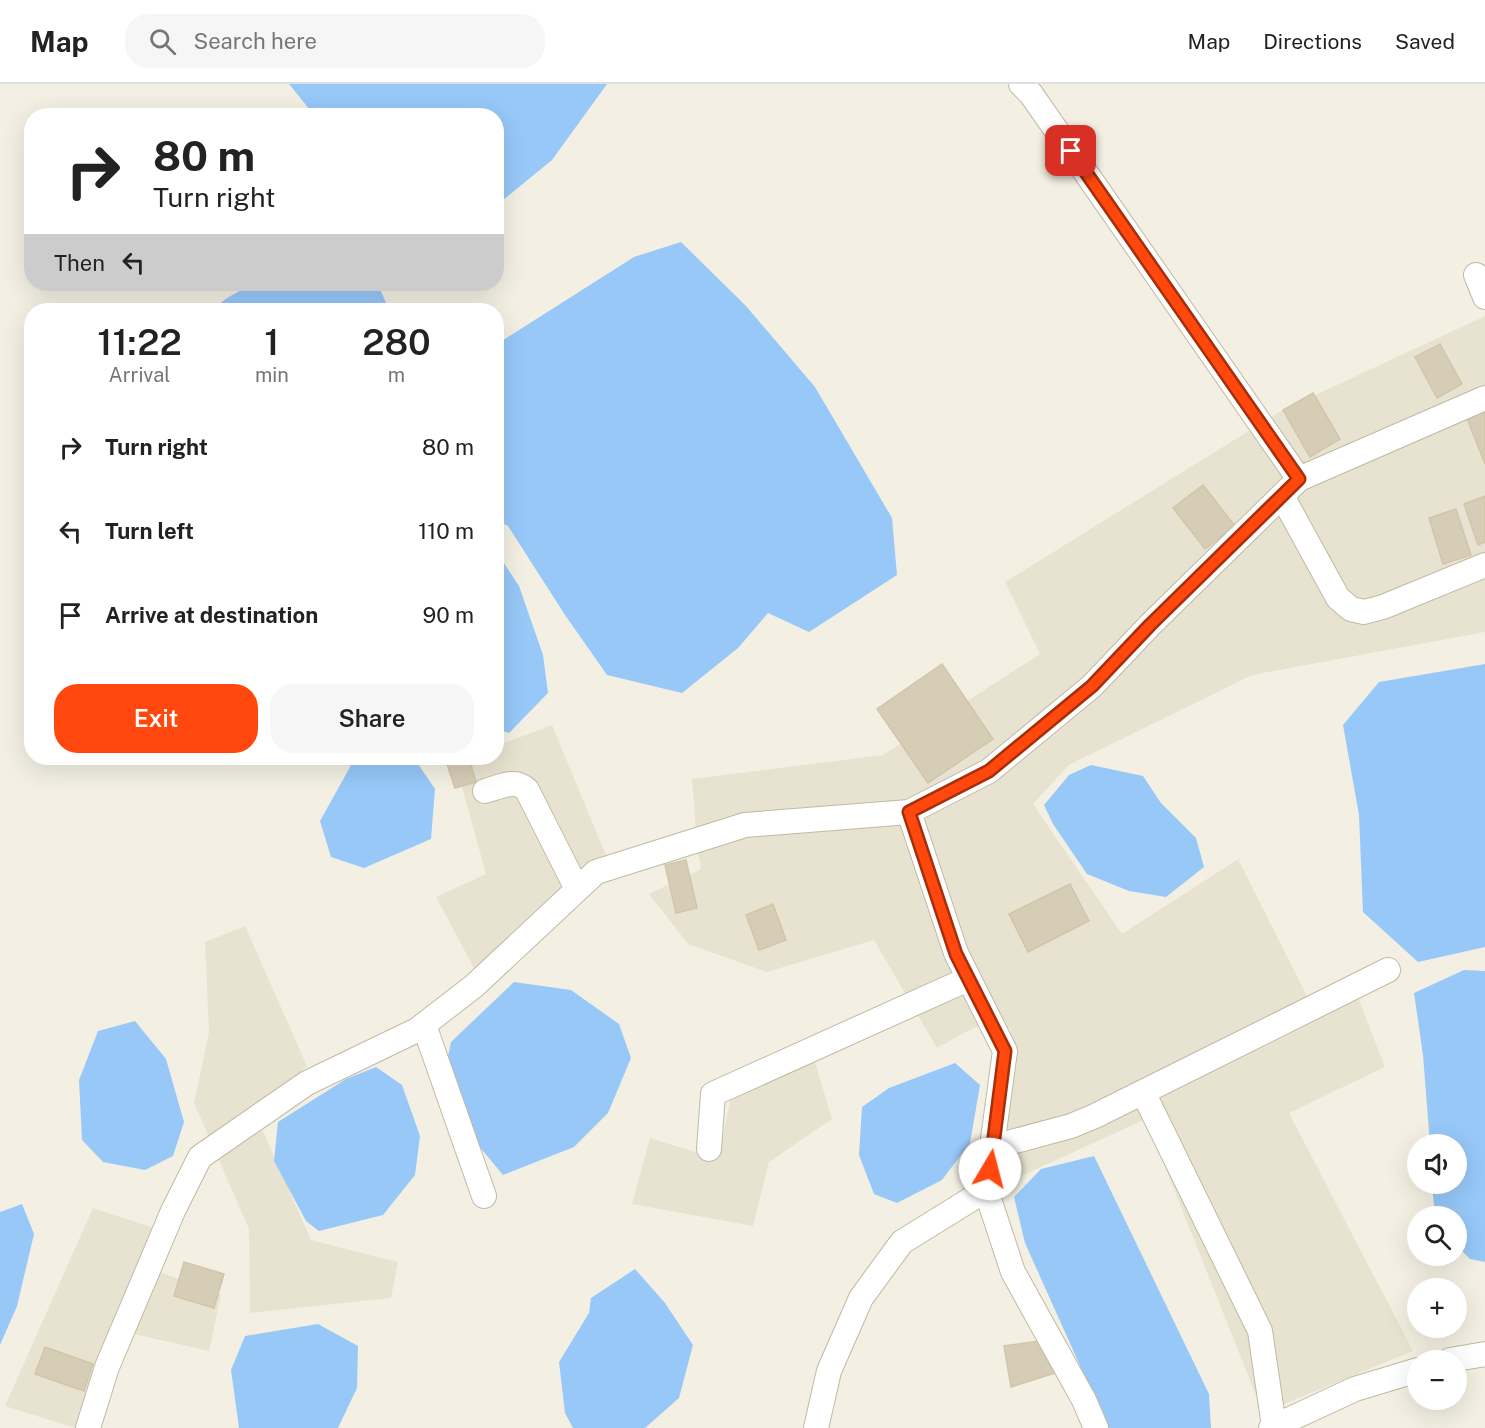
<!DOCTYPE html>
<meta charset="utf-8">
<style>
:root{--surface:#fff;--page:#f6f6f6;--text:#222;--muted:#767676;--line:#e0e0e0;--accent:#ff470e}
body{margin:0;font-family:"Public Sans",sans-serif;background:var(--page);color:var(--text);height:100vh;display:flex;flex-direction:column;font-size:22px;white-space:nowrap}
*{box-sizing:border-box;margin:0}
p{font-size:20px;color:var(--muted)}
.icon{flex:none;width:33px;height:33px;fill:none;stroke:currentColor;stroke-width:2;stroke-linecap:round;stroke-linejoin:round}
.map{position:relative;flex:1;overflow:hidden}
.drawer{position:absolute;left:24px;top:219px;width:480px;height:462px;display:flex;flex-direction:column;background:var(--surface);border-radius:24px;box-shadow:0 6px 24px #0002}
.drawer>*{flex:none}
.hud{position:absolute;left:24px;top:24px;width:480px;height:183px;border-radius:24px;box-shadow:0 6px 24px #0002;background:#fff;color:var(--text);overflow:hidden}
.fabs{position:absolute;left:1407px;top:1050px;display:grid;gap:12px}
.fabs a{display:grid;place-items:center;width:60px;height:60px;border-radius:50%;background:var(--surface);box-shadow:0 6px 24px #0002;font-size:30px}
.pin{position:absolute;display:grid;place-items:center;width:51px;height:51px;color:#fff;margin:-26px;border-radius:12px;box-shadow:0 3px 9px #0006}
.me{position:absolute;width:66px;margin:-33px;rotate:8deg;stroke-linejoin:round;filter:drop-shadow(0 0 4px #0008)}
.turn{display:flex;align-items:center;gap:21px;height:126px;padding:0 30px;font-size:27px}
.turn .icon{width:78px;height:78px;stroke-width:2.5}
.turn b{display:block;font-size:42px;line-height:51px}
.then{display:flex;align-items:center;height:57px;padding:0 30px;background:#0003;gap:12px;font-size:22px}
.eta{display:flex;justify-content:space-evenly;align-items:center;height:102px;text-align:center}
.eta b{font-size:36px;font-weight:600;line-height:42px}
.button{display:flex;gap:12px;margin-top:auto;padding:12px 30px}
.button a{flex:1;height:69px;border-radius:24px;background:var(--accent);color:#fff;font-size:24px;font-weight:600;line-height:69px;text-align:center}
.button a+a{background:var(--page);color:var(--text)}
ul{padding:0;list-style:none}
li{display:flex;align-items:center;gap:18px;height:84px;padding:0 30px}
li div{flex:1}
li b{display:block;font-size:22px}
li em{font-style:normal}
header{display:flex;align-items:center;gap:36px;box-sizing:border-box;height:84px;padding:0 30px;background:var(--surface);border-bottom:2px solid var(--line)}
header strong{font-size:28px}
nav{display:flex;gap:33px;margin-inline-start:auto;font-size:21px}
.search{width:420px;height:54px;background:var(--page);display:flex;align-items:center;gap:15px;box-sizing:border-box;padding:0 21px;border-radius:24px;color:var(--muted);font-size:22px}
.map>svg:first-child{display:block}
</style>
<header>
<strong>Map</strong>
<div class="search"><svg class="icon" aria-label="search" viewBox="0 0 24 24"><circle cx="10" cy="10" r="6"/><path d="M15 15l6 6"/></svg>Search here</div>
<nav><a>Map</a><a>Directions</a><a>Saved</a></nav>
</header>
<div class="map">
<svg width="1485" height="1344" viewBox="0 0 1485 1344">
<rect width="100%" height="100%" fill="#f3f0e3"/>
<path fill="#e8e3d0" d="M1485,232V548L1252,591L1069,681L1033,720L1122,850L1238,775L1314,926L1354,903L1385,983L1289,1029L1413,1267L1263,1329L1146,1035L997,1103L1011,944L975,943L937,964L874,856L767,888L688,860L649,810L701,785L697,763L692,695L883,671L1040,570L1005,498L1281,327Z
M552,641L613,788L476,888L436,813L486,790L455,678L468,674H496L497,662Z
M245,842L307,982L254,1027L311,1156L398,1178L391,1214L250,1229L249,1145L194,1019L209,948L205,858Z
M815,978L832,1035L769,1078L753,1142L632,1120L650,1054L718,1075L731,1013Z
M93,1124L154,1144L141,1181L221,1211L209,1267L116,1246L79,1344H75L5,1322Z"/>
<path fill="#97c8f8" d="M289,0H607L552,76L497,121L496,32L314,31Z
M681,158L746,222L815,303L892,434L897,491L809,548L768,529L738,564L682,609L607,591L565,531L508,442L496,436L497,260L634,173Z
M252,200H378L389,226H212L227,214Z
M496,467L519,502L543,571L548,609L509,649L497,645Z
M1485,580V863L1418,878L1363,828L1359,731L1343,641L1379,598Z
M355,674H414L435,705L431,755L364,784L331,773L320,737Z
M1091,681L1143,692L1161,719L1196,754L1204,783L1166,813L1129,807L1087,790L1053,740L1044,721L1069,691Z
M1464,886L1485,887V1178L1470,1175L1457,1162L1456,1132H1435L1432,1100H1456V1060H1430L1423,971L1414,909Z
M514,898L571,906L619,940L631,974L608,1029L574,1063L503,1091L478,1061L464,1017L446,982L451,958Z
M135,937L166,975L184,1038L173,1072L145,1086L103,1078L82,1056L79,996L98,947Z
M955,979L980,1001L970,1059L942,1096L897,1119L874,1110L859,1071L862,1023L889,1004Z
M376,983L402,1001L420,1052L415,1091L383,1131L319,1147L306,1137L274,1077L278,1038L346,995Z
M1094,1072L1209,1310L1211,1344H1108L1025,1159L1014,1113L1041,1085Z
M22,1120L34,1150L17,1222L0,1261V1128Z
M635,1185L665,1219L693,1261L679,1314L645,1344H573L565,1329L559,1278L589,1229L591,1214Z
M318,1240L358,1262L357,1304L338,1344H239L231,1286L245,1252Z"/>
<path fill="#d6cdb7" stroke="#d2c5a9" stroke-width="1.5" d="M1440,260L1462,300L1437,314L1415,273Z
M1313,309L1340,355L1310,373L1283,326Z
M1485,324V380L1466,332Z
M1203,401L1235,442L1205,465L1173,424Z
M1485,412V458L1478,461L1464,420Z
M1456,425L1471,471L1443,480L1429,434Z
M942,580L993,655L928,699L877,625Z
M445,674H469L476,698L455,704Z
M686,776L697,824L676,829L665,781Z
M1070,800L1089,837L1028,868L1009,830Z
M773,820L786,856L759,866L746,831Z
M184,1178L224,1190L214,1224L174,1212Z
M1046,1256L1055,1289L1011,1303L1004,1262Z
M45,1263L93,1280L84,1307L35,1290Z"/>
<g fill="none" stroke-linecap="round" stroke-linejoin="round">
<defs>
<path id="street" d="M1021,0L1031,10L1299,395
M1476,191L1485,213
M1282,412L1338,514L1351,525L1364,528L1383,523L1485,481
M485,707C500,703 515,694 527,706L577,805
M424,941L484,1112
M1143,1008L1260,1247L1274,1342
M993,1063L1071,1042L1095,1032L1388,886
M709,1065L713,1010L968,895
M986,1106L1013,1188L1084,1316L1096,1344
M1450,1276L1485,1270
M88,1344L107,1283L173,1127L200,1073L307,999L417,946L474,902L596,788L745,741L909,728
M816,1344L829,1287L861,1214L902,1158L986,1106L1005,967L956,869L909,728L989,687L1092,602L1150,541L1299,395L1485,314
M1271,1344L1355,1305L1418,1286"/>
</defs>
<use href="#street" stroke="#c0b9a4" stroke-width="26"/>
<use href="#street" stroke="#fff" stroke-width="24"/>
</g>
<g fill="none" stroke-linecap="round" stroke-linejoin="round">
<defs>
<path id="route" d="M990,1085L1005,967L956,870L909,728L989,687L1092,602L1150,541L1299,395L1071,67"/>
</defs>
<use href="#route" stroke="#a62e09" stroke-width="15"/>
<use href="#route" stroke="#ff470e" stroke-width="10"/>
</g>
</svg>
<div class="fabs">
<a><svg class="icon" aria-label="sound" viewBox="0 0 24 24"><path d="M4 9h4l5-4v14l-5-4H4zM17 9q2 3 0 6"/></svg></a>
<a><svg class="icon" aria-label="search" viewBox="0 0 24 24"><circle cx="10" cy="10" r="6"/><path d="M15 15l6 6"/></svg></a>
<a>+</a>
<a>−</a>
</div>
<div class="pin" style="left:1071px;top:67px;background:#d93025"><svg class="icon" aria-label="arrive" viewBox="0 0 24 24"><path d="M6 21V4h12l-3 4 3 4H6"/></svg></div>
<svg class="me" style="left:990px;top:1085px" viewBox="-20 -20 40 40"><circle r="19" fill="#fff"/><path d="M0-13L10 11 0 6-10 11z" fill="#ff470e"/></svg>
<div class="hud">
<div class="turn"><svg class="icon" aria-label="right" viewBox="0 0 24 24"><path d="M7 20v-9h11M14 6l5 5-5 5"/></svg><div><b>80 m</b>Turn right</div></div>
<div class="then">Then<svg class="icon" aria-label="left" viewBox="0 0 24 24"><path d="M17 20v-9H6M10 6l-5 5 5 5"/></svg></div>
</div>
<section class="drawer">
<div class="eta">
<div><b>11:22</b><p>Arrival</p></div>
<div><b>1</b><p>min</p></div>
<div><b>280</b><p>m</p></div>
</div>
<ul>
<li><svg class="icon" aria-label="right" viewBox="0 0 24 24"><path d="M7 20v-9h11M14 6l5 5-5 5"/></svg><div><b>Turn right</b></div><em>80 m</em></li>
<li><svg class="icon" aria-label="left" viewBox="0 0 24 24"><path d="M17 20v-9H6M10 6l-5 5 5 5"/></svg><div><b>Turn left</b></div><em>110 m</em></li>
<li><svg class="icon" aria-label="arrive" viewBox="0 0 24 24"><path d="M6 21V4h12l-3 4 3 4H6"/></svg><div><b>Arrive at destination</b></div><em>90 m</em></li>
</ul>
<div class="button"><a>Exit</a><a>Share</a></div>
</section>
</div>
